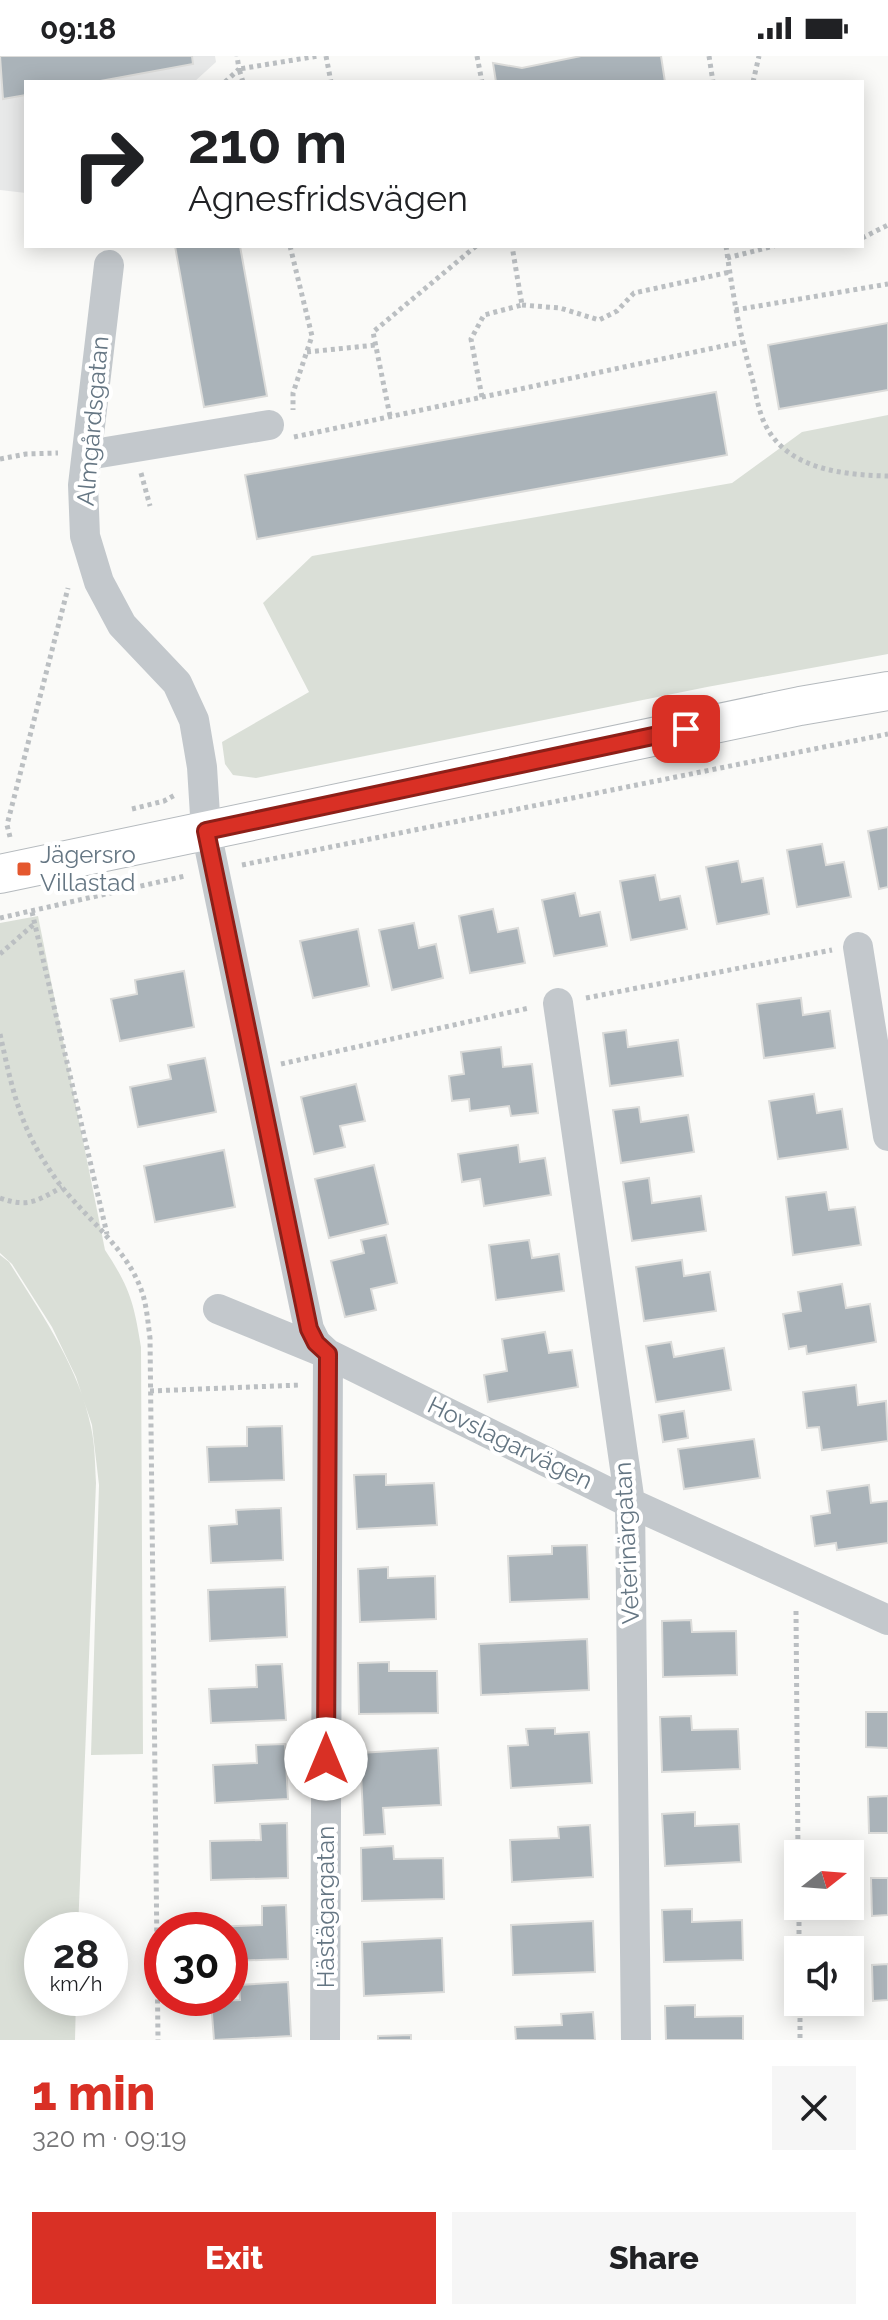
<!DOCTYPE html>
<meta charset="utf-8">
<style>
:root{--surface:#fff;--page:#f6f6f6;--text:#202124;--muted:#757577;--accent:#d93025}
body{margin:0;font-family:Raleway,sans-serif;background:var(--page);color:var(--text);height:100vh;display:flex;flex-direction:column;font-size:30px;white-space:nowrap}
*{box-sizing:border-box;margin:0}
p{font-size:26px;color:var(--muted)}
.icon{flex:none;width:44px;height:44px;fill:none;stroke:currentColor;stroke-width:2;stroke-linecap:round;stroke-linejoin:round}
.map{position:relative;height:1984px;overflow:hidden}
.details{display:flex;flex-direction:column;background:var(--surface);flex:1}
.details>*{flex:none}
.banner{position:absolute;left:24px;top:24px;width:840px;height:168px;border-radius:0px;box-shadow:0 4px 20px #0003;background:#fff;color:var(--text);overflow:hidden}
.needle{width:52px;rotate:73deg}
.controls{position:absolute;left:784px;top:1784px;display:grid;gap:16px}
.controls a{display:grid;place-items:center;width:80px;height:80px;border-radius:0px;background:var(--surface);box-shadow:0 4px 20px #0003;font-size:40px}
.speed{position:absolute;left:24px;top:1856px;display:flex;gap:16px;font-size:40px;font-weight:700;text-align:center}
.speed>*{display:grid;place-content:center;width:104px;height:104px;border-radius:50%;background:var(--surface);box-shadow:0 4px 20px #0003;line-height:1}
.speed small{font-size:20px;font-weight:400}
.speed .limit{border:12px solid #d22;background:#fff;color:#111}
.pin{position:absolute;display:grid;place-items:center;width:68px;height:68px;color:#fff;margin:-34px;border-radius:16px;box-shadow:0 4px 12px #0006}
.me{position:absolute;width:88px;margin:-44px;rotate:0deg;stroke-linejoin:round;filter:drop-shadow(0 0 6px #0008)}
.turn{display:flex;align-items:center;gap:28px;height:168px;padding:0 32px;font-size:36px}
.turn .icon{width:104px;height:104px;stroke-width:2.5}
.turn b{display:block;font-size:56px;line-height:68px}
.round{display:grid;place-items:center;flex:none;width:84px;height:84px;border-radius:0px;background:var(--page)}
.headline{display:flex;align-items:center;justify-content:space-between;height:136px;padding:0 32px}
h1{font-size:48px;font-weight:800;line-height:60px;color:var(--accent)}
.primary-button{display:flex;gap:16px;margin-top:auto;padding:16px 32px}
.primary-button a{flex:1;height:92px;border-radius:0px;background:var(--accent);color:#fff;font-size:32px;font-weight:800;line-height:92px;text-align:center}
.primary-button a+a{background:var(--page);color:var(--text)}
.status{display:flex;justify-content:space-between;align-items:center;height:56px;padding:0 40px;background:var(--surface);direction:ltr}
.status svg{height:22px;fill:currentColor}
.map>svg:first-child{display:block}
</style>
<div class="status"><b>09:18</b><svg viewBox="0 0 49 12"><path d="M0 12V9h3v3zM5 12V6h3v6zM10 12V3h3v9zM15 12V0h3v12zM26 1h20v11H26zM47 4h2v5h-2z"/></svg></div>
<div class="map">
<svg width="888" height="1984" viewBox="0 0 888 1984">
<rect width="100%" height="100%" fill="#fafaf8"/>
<path fill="#e8e9e9" d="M0,0H215L216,6L194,26H26V137L0,134Z"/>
<path fill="#dadfd7" d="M888,359V598L707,631L256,722L233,719L225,708L222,686L309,636L263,547L312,500L732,427L802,376Z
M38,860L105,1194C130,1232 134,1247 141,1291L143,1698L91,1699L99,1429L92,1369L76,1321L52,1271L12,1208L0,1197V867Z
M0,1199L9,1206C41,1257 79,1311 91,1371C95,1389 95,1408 96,1427L78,1874H42V1942H76L75,1984H0Z"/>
<path fill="#aab3b9" stroke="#dcdcda" stroke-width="2" d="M0,0H192L193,8L95,26H26V39L3,43Z
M581,0H661L665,26H496L493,7L522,12Z
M175,190H240L267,340L204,351Z
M888,267V334L779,353L768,289Z
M716,336L727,399L257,483L245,419Z
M888,771V831L879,833L868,775Z
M822,788L826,809L844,806L851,841L797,851L787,794Z
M738,805L742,826L763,822L769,858L717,868L706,811Z
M655,819L660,844L680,840L687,873L631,884L620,825Z
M575,837L580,860L600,856L607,890L554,900L542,844Z
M493,853L498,876L518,872L525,907L470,917L459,860Z
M414,867L419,892L436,888L443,922L392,934L379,874Z
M358,873L369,930L313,942L300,885Z
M184,915L194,971L120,985L111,943L137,938L135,924Z
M801,942L803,959L830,955L835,992L764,1002L757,948Z
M626,974L628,991L678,984L683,1020L610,1030L603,977Z
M501,991L503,1011L532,1008L538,1057L511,1060L509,1050L470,1055L469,1043L452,1045L449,1020L464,1018L461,996Z
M205,1002L216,1056L138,1071L130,1031L171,1023L168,1009Z
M356,1028L365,1065L340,1070L345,1091L314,1098L301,1041Z
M814,1038L817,1057L842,1053L848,1093L778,1103L769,1045Z
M639,1051L641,1066L688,1059L694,1096L621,1107L613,1054Z
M518,1089L520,1106L545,1102L551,1139L484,1150L480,1123L462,1126L458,1098Z
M224,1094L235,1151L155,1166L144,1110Z
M374,1109L388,1168L329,1182L315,1123Z
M649,1122L652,1147L701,1140L706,1175L632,1185L623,1126Z
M826,1136L829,1154L855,1151L861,1189L793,1199L786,1141Z
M386,1179L397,1227L371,1233L376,1254L345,1261L331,1205L364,1197L361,1184Z
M529,1184L532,1202L559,1198L564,1235L496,1244L489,1189Z
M682,1204L684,1220L710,1216L716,1255L644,1265L636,1211Z
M842,1228L846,1252L870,1248L876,1286L807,1298L806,1290L789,1293L783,1258L801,1255L798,1236Z
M545,1276L549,1297L572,1294L578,1331L488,1346L484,1319L507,1315L502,1283Z
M671,1286L674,1301L724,1292L731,1334L656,1346L646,1290Z
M856,1329L858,1349L886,1345L888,1385L822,1394L819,1371L807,1372L803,1336Z
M684,1355L688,1382L663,1386L659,1359Z
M282,1370L284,1424L209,1426L207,1391L247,1390V1371Z
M754,1383L760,1422L684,1433L678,1393Z
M386,1418V1429L434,1427L437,1469L357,1473L354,1419Z
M869,1429L871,1447L888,1445V1487L837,1494L836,1487L815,1490L811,1460L830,1457L827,1435Z
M281,1452L283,1504L211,1507L209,1470L237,1468L236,1454Z
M587,1489L589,1543L510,1546L508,1500L552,1498V1490Z
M388,1511V1522L435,1520L436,1563L360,1566L358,1513Z
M285,1531L287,1581L210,1585L208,1534Z
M691,1564L692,1576L736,1575L737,1619L663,1621L662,1565Z
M587,1583L589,1634L481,1639L479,1588Z
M389,1606V1615H437L438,1657L359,1658L358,1607Z
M282,1608L286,1664L211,1667L209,1633L257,1631L256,1609Z
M866,1656H888V1692L866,1691Z
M691,1660L692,1674L738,1673L740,1713L662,1716L660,1661Z
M555,1672V1678L589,1676L592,1727L511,1732L508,1690L528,1689L526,1673Z
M285,1688L288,1743L215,1747L213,1709L257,1707L256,1689Z
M438,1692L441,1749L383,1752L385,1778L364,1779L360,1697Z
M888,1740V1777H869L868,1741Z
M695,1756V1770L739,1768L741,1806L665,1810L662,1758Z
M287,1767L288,1822L211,1824L210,1785L261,1784L260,1768Z
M590,1769L593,1821L512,1826L510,1784L559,1782L558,1771Z
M393,1790L394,1803L443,1802L444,1843L362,1845L361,1792Z
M871,1822H888V1859L872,1860Z
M286,1849L288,1903L230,1905V1874H212V1871L262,1869V1850Z
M692,1853V1866L742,1864L743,1904L664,1906L662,1854Z
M593,1865L595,1916L513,1919L511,1869Z
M442,1882L444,1936L364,1940L362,1886Z
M888,1908V1944L873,1945L872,1909Z
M288,1926L291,1980L214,1984L211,1945L240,1944L239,1929Z
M695,1949V1961L743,1960V1984H666L665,1950Z
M593,1956L595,1984H516L515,1971L562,1969L561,1958Z
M411,1979V1984H378V1980Z"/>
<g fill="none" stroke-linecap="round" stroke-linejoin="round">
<defs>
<path id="major" d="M0,818L800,650L888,635"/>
</defs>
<use href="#major" stroke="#b5babe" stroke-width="40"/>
<path stroke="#bbbfc2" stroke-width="5" stroke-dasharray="4 4" stroke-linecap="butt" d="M326,0L331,26
M477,0L482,26
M709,0L713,26
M225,26L239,13L237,0
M243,26L239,13L318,0
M753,26L759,0
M862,182L888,169
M290,190L312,280L293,337V354
M726,190C732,233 739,276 751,318C756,335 758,357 767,372C790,414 845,419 888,420
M727,202L774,190
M522,249L560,252L599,264L617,255L634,237L730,216
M735,254L888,228
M307,296L376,289
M482,341L471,283L484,259L522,249L512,190
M390,360L373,276L476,190
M294,381L742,286
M0,403L26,398L58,397
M141,417L150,450
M132,753L164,745L175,739
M10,781L7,769L68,532
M242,809L888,678
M32,856L107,1178
M0,862L185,820
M0,898L34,868
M586,942L832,894
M0,978C12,1032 19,1069 51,1116C79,1159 127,1188 143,1239C147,1253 148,1267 150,1282L158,1984
M281,1008L529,952
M0,1142C28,1152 37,1145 62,1131
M150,1335L301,1329
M796,1555L798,1798
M799,1850V1894
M800,1946V1984"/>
<path stroke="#c3c8cc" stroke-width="30" d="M109,209L83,429L85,480L99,526L122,569L177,627L194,664L202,711L206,775L309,1273L316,1287L328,1298L325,1984
M88,399L269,369
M858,891L888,1080
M558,947L630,1447L636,1984
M218,1253L328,1298L630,1447L888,1564"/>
<use href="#major" stroke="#fff" stroke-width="38"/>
</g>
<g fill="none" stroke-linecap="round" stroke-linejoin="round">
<defs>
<path id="route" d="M326,1703L328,1298L316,1287L309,1273L206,775L686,673"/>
</defs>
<use href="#route" stroke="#8d1f18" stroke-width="20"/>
<use href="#route" stroke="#d93025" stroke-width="14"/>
</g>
<rect fill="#e4572e" stroke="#fff" stroke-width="3" x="16" y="805" width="16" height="16" rx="4"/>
<g text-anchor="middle" stroke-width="8" stroke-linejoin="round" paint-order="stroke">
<g font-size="24" fill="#657683" stroke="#fff">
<text transform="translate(93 365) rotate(-85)" y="8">Almgårdsgatan</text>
<text transform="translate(510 1387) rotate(26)" y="8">Hovslagarvägen</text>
<text transform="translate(627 1487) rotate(-93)" y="8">Veterinärgatan</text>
<text transform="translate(326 1851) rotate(-90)" y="8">Hästägargatan</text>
</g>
<g font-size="24" fill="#657683" stroke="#fff" text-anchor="start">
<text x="40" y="807">Jägersro<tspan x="40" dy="28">Villastad</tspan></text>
</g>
</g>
</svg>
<div class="controls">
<a><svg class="needle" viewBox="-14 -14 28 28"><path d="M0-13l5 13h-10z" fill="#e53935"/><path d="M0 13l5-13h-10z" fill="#757577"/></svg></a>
<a><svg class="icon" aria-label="sound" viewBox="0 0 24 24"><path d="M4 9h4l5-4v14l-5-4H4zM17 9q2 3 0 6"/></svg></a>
</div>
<div class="speed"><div>28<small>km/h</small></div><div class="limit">30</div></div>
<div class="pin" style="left:686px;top:673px;background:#d93025"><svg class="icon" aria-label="arrive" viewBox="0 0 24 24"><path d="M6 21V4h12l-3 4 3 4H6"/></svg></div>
<svg class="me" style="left:326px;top:1703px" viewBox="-20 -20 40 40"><circle r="19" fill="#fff"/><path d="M0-13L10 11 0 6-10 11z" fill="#d93025"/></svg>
<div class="banner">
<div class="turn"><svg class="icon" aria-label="right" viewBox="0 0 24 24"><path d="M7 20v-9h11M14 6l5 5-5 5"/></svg><div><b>210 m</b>Agnesfridsvägen</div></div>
</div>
</div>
<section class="details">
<div class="headline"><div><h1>1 min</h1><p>320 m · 09:19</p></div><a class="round"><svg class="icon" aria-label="close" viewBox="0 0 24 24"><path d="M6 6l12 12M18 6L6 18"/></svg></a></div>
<div class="primary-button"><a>Exit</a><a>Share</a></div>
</section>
